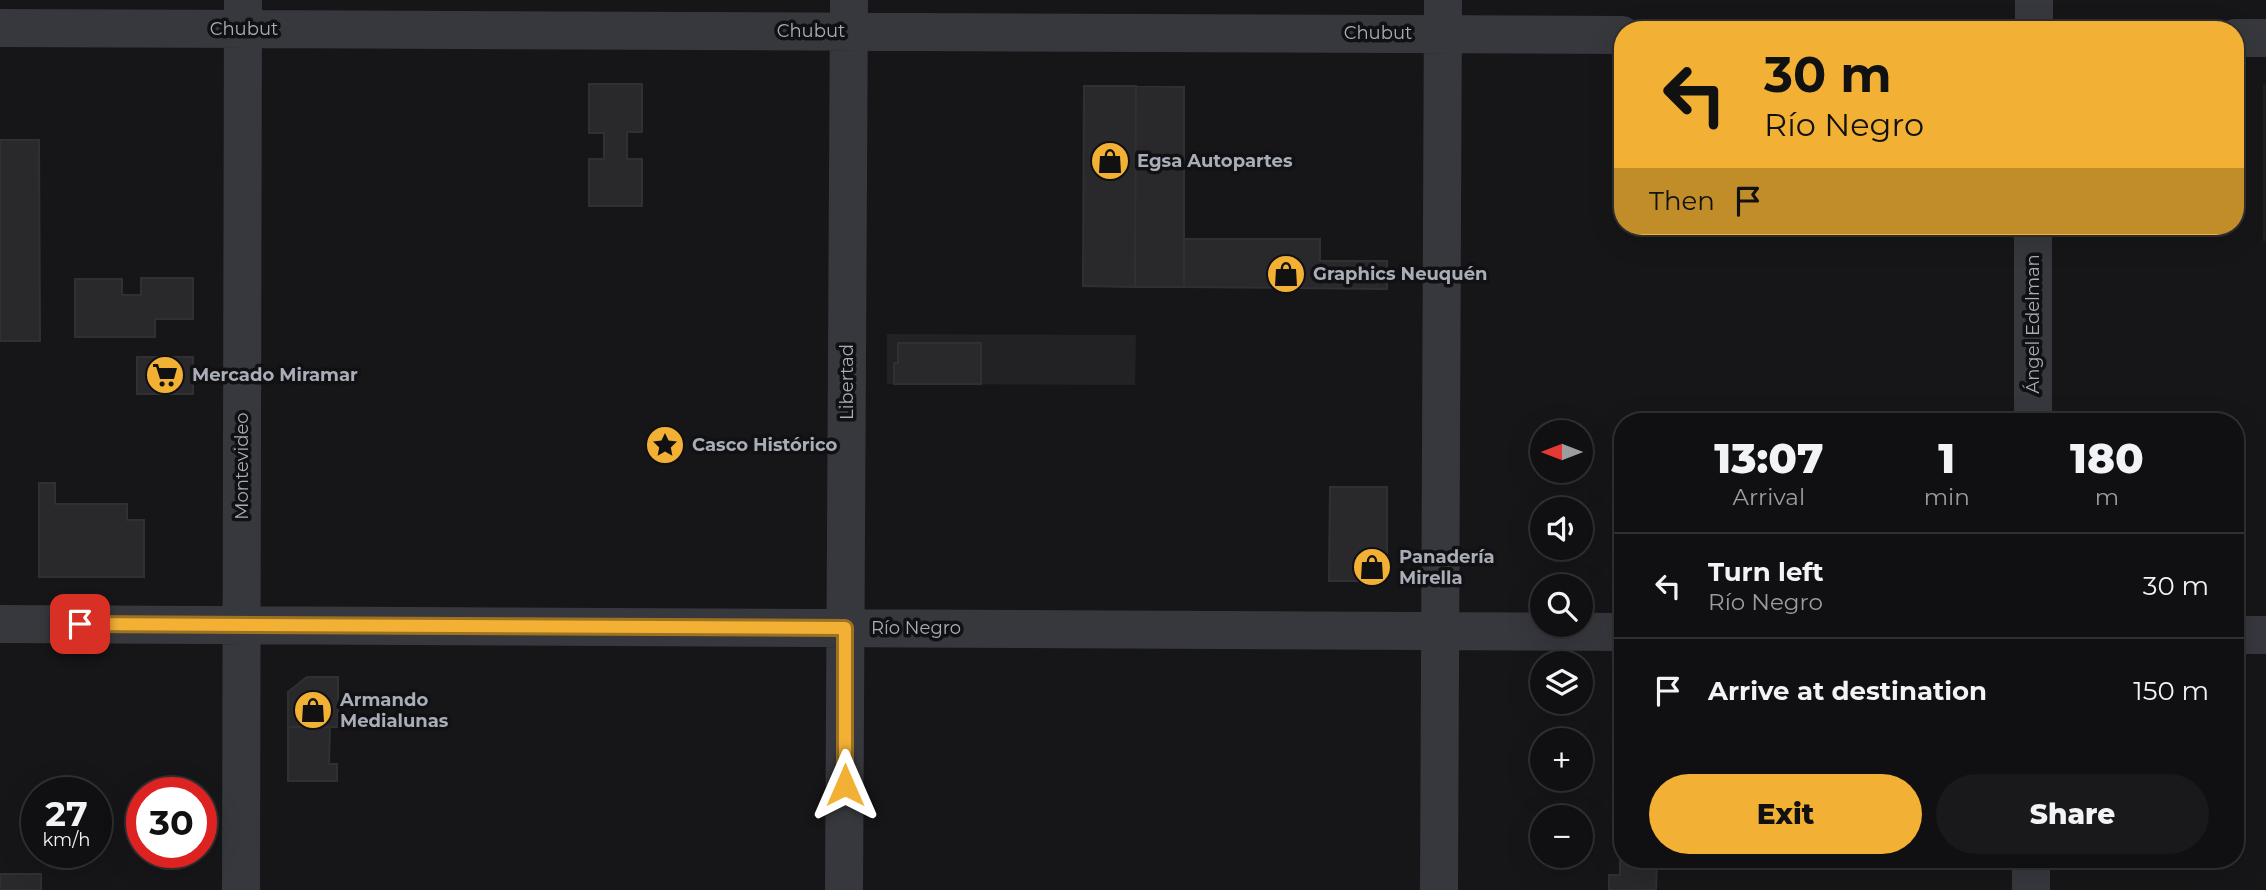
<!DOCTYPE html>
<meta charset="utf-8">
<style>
:root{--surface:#101012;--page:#19191b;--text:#f1f3f6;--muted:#9c9d9f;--line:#303032;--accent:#f2b134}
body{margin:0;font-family:Montserrat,sans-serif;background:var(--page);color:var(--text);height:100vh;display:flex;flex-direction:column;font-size:26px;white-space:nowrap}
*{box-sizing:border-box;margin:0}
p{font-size:23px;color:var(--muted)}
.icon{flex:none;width:38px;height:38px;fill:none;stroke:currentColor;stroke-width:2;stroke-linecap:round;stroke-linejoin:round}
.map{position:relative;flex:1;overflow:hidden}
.side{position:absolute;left:1614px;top:413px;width:630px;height:455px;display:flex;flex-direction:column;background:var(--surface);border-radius:28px;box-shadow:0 7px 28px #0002,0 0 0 2px var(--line)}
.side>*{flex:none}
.banner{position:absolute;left:1614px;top:21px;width:630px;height:214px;border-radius:28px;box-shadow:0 7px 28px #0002,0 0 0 2px var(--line);background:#f2b134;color:#111;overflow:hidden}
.needle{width:46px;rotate:270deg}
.controls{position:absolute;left:1530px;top:420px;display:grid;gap:14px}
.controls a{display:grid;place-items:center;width:63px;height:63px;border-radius:50%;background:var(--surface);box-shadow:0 7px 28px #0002,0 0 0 2px var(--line);font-size:35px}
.speed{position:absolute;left:21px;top:777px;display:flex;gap:14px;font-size:35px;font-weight:700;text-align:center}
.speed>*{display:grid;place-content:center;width:91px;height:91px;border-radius:50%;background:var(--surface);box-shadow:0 7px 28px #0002,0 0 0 2px var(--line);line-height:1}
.speed small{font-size:18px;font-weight:400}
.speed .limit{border:10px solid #d22;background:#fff;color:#111}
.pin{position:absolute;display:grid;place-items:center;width:60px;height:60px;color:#fff;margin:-30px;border-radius:14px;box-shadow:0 4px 10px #0006}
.me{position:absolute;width:77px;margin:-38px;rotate:0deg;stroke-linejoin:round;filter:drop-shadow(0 0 5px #0008)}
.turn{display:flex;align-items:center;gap:24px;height:147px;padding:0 35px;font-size:32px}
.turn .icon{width:91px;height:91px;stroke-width:2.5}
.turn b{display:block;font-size:49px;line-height:60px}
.then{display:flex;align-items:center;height:66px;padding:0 35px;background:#0003;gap:14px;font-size:26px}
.eta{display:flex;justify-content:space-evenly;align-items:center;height:119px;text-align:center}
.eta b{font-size:42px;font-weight:800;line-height:49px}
.primary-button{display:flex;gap:14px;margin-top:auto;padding:14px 35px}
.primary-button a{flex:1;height:80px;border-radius:42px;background:var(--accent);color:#111;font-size:28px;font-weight:800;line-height:80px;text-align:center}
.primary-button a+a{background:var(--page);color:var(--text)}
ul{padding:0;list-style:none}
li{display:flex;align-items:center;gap:21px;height:105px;padding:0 35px;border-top:2px solid var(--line)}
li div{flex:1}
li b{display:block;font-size:26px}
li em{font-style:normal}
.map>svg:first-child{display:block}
</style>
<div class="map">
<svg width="2266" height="890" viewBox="0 0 2266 890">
<rect width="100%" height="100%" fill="#161618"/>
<path fill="#222225" d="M887,334L1136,335L1135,385L887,384Z"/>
<path fill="#1c231d" d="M2263,84H2266V241H2263Z"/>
<path fill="#29292c" stroke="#303034" stroke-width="2" d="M589,84H642V132H627V159H642V206H589V159H604V133H589Z
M1084,86H1136L1135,287L1083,286Z
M1136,86L1184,87V287H1135Z
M0,140H39L40,341H0Z
M1184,239H1320V261H1387V289L1184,287Z
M141,278H193V319H155V337H75V279H122V295H141Z
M898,343H981V384H894V363H898Z
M137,357H193V394H137Z
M39,483H55V504H127V520H144V577H39Z
M1330,487H1387V573L1379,581H1329Z
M307,677H338V727H288V692Z
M288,727H330L329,764H337V781H288Z
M1620,839H1622V859H1657L1656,890H1609V875H1620Z
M0,874H41V890H0Z"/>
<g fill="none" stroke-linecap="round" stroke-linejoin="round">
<path stroke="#37383d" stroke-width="38" d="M0,28L1622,35
M2034,30V0
M2235,38H2266
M2033,422V226
M0,624L1622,632
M2235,635H2266
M241,890L243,0
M844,890L849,0
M1439,890L1443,0
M2031,890V859"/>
</g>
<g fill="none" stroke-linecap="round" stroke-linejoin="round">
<defs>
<path id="route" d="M80,624L845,628V785"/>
</defs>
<use href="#route" stroke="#9d7322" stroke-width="18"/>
<use href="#route" stroke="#f2b134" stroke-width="12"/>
</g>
<defs>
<symbol id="shop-disc" viewBox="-11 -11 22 22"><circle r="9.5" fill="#f2b134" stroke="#111113"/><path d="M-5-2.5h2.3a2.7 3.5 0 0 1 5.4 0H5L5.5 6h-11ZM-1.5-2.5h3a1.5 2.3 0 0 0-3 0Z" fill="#111"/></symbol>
<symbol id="supermarket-disc" viewBox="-11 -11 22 22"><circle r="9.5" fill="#f2b134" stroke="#111113"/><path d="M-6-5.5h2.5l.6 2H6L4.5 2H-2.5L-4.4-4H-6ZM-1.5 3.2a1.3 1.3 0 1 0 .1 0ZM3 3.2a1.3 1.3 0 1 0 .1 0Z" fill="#111"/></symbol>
<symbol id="sight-disc" viewBox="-11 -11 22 22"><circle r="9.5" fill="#f2b134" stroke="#111113"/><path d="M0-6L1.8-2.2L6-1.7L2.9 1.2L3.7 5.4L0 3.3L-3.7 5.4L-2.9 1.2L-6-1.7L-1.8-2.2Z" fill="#111"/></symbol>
</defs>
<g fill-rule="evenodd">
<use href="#shop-disc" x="1088" y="139" width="44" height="44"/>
<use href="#shop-disc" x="1264" y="252" width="44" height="44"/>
<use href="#supermarket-disc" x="143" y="353" width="44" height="44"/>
<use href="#sight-disc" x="643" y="423" width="44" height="44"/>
<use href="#shop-disc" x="1350" y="545" width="44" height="44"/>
<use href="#shop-disc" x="291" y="688" width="44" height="44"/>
</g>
<g text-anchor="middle" stroke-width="7" stroke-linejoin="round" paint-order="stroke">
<g font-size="18" fill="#a8adb8" stroke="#111113">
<text x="244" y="35">Chubut</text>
<text x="811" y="37">Chubut</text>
<text x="1378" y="39">Chubut</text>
<text transform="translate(2033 324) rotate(-90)" y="6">Ángel Edelman</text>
<text transform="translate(847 382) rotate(-90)" y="6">Libertad</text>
<text transform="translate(242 466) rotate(-90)" y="6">Montevideo</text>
<text x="916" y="634">Río Negro</text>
</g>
<g font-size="18" font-weight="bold" fill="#a8adb8" stroke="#111113" text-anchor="start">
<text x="1137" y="167">Egsa Autopartes</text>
<text x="1313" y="280">Graphics Neuquén</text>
<text x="192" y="381">Mercado Miramar</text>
<text x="692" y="451">Casco Histórico</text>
<text x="1399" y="563">Panadería<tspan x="1399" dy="21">Mirella</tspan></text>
<text x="340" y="706">Armando<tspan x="340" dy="21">Medialunas</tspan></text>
</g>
</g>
</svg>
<div class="controls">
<a><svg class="needle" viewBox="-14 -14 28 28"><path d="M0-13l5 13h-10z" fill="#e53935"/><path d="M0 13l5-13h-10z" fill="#9c9d9f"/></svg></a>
<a><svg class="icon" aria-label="sound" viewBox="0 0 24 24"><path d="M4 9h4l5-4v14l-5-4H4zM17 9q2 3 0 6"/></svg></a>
<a><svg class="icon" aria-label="search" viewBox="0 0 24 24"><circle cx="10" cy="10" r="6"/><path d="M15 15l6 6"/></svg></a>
<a><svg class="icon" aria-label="layers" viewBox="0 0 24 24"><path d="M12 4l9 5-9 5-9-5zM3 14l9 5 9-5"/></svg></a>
<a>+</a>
<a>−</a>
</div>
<div class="speed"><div>27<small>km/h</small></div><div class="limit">30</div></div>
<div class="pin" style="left:80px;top:624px;background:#d93025"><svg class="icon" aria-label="arrive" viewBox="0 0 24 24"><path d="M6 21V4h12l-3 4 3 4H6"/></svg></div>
<svg class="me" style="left:845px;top:785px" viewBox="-20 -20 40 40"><path d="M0-17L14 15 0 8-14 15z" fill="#f2b134" stroke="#fff" stroke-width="4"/></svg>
<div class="banner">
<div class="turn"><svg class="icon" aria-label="left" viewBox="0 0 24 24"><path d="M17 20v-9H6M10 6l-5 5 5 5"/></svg><div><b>30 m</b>Río Negro</div></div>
<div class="then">Then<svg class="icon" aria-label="arrive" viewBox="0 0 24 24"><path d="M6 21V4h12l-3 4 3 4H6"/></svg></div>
</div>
<section class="side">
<div class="eta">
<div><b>13:07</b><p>Arrival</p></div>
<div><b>1</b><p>min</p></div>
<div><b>180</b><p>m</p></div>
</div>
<ul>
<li><svg class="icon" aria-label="left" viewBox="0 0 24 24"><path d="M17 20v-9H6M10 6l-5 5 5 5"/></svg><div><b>Turn left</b><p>Río Negro</p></div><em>30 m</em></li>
<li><svg class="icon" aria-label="arrive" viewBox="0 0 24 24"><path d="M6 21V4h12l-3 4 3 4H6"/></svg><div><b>Arrive at destination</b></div><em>150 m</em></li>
</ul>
<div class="primary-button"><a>Exit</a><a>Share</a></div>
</section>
</div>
